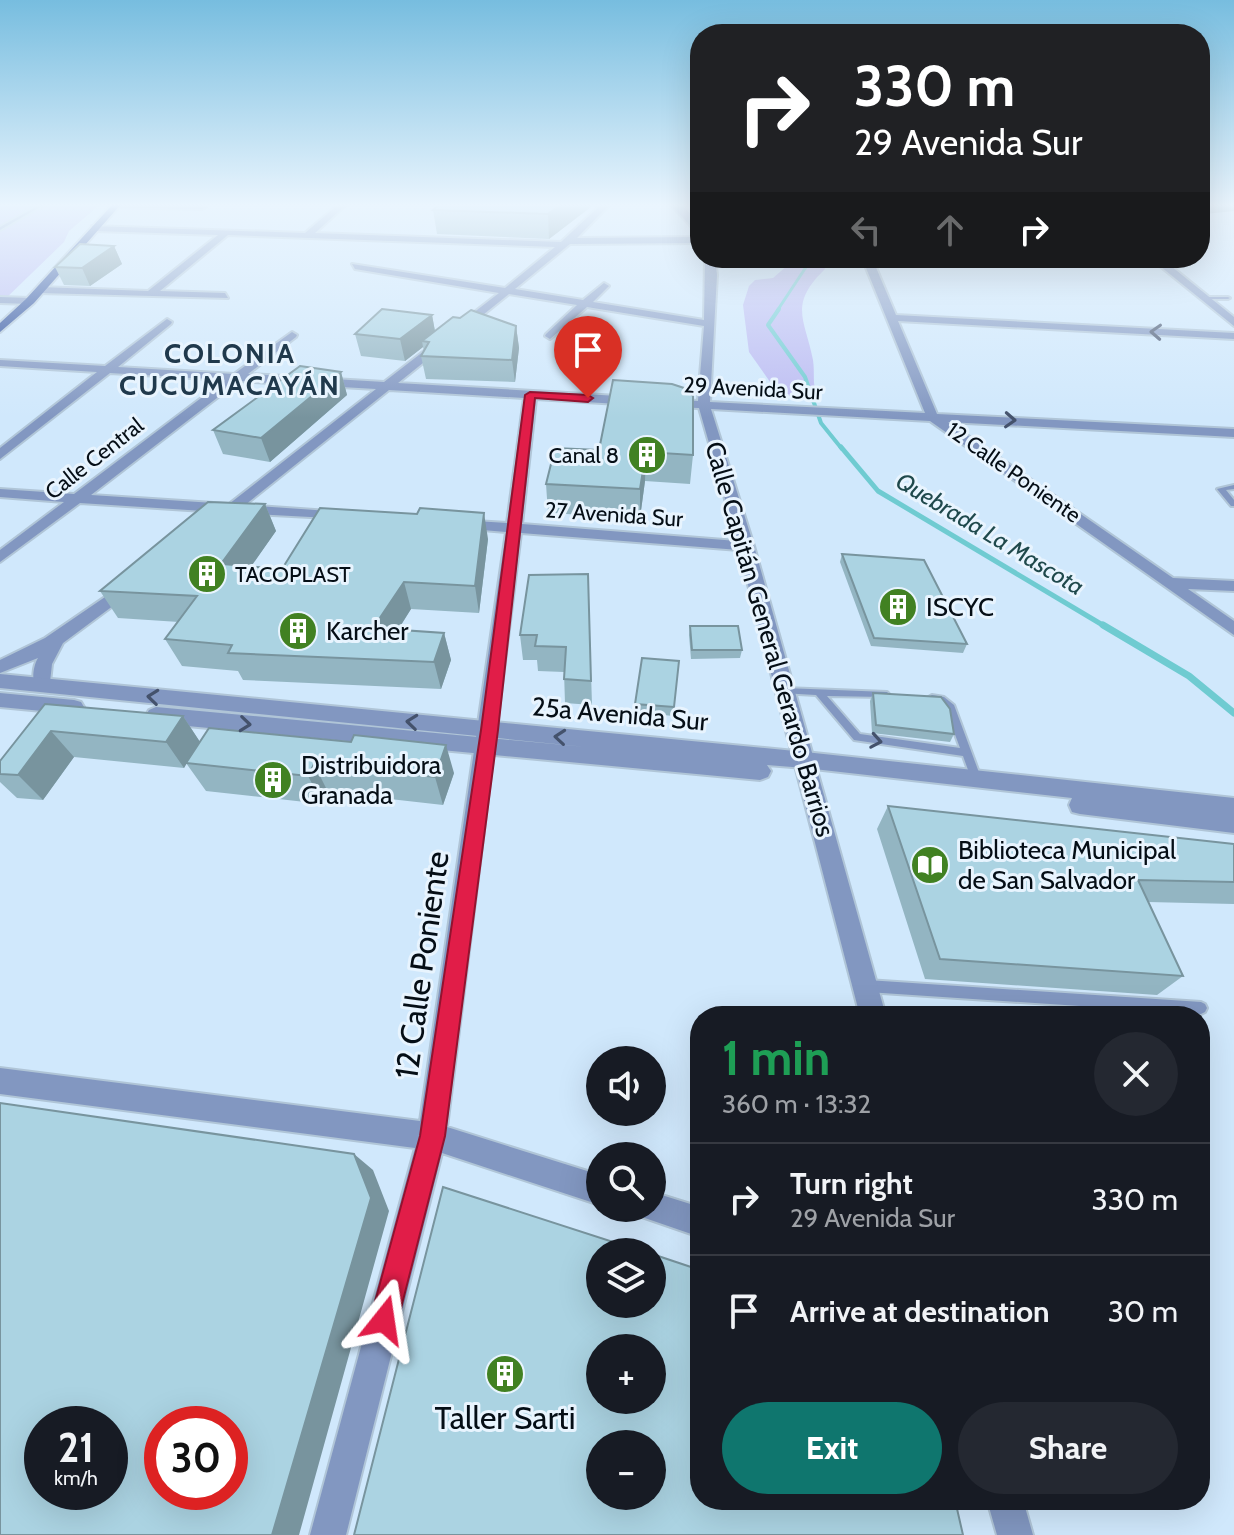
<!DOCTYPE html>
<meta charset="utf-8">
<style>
:root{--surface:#171b24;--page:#242831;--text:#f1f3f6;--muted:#9ea1a6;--line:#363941;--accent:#0f766e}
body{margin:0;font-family:Cabin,sans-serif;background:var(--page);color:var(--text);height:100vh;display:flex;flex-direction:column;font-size:30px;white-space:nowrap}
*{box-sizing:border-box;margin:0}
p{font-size:26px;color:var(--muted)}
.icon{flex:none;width:44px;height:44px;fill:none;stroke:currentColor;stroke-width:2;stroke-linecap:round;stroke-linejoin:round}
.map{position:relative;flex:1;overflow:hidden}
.side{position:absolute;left:690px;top:1006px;width:520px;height:504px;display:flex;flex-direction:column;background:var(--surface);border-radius:32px;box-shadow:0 8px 32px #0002}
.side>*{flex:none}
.hud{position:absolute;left:690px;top:24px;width:520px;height:244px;border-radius:32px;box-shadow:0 8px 32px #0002;background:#202124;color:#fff;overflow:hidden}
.tools{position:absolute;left:586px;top:1046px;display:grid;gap:16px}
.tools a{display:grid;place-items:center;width:80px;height:80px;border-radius:50%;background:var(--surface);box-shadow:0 8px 32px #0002;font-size:40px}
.speed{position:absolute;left:24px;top:1406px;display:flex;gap:16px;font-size:40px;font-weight:700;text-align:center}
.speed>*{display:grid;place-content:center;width:104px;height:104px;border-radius:50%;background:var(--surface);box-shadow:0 8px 32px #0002;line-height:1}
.speed small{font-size:20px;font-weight:400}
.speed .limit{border:12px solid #d22;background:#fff;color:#111}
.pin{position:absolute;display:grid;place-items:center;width:68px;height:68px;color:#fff;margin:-82px -34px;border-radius:50% 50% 50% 0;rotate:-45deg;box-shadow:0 0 8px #0007}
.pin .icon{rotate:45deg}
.me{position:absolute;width:88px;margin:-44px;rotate:15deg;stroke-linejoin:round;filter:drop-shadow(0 0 6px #0008)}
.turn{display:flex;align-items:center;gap:28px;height:168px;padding:0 32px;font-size:36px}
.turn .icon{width:104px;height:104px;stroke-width:2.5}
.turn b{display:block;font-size:56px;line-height:68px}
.lanes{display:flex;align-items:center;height:76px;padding:0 32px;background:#0003;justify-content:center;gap:40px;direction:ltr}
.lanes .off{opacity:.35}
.round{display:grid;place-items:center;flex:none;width:84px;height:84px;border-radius:42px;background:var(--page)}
.summary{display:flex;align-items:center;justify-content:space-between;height:136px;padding:0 32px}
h1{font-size:48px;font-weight:700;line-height:60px;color:#1e9e55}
.primary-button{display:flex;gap:16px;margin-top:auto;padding:16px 32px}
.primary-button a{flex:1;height:92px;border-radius:48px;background:var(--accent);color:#fff;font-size:32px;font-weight:700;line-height:92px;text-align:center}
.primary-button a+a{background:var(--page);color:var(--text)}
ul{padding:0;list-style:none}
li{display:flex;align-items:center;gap:24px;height:112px;padding:0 32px;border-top:2px solid var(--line)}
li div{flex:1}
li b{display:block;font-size:30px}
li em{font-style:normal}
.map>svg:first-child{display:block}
</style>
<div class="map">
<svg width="1234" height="1535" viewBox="0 0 1234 1535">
<rect width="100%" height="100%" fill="#d0e8fc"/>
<path fill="#bcbbf2" d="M0,203H102L69,231L64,242L0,304Z
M796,258H821L825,269C788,305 805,319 813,360C815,374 812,382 817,397L780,396L749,352L743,305L749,286L755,280L773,278Z"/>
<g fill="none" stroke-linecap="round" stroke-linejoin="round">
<path stroke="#6fcbd1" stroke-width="3" d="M777,311L812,258"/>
<path stroke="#6fcbd1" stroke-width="4" d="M779,309L768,325L805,377L821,423L842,449"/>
<path stroke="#6fcbd1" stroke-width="5" d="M841,447L878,491L1106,627"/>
<path stroke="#6fcbd1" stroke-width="7" d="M1103,625L1189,676L1234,713"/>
<defs>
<path id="service" d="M43,203H47L0,230V227Z
M1201,297H1228L1230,298L1228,299H1203Z
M1234,485V489L1226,490L1234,500V506H1231L1217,489Z
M784,688L887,692L889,694L887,696L884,697L827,696L860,734L960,748L945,707L939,702L929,700L927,698L932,695L944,697L954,705L981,778L980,781H972L963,756L854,740L816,695L781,693L779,691L781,689Z
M867,980L1201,1002L1205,1004L1207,1008L1205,1012L1201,1014L867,992L863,990L861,986L863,982Z"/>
<path id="minor" d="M116,203L202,205L206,207L202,209L113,207Z
M340,203H348L315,233L561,242L603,203H611L577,238L700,237V243L570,244L515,289L583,300L604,283L609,286L593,302L704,320L705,258H715L717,275L710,402L925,413L862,258H872L896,315L1234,333V339L898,321L937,414L1234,429V437L948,422L1173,578L1234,581V591L1188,589L1234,621V635L930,421L711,409L754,546L886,1016H860L739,550L521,533L447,1127L600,1175V1205L442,1153L346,1535H310L415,1148L0,1094V1068L420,1121L506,532L459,528L452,524L459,520L507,523L524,398L389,390L245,505L343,512L348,513V519L235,513L220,522L213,518L219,512L80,503L0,562V550L64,502L0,497V489L74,494L225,380L110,373L0,459V448L97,372L0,366V360L105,366L167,319L172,322L171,324L118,367L234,374L292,332L297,335L296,337L248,374L384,382L499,293L355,269L352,264L505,288L555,247L228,235L160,291L225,293L228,298L40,293L35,290L40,287L148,291L218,235L95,231L92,226L305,233ZM509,294L577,305L546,334L545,336L550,339L587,307L704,326L698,401L667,399L661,403L667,407L699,408L737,541L522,524L536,399L635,405L641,401L635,397L398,383ZM239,381L376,389L229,504L91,495Z
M669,203H677C689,212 700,219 700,236Z
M1039,258H1108L1166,263L1161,266L1044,261Z
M0,297L30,298L35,301L30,304L0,303Z
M127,582L133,583V591L63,643L52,664L49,691H37C31,682 33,666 38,658L0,673V660L45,638Z
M652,1192L700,1207V1237L642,1217L638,1208H652Z
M987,1500H1023L1033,1535H997Z"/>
<path id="tertiary" d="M1150,258H1161L1234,317V326Z
M0,674L805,752L1234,798V833L1080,814L1072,812L1069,805L1072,798L805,768L767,765L771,771L768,777L760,780L156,723L149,720L146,715L149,710L156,707L586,747L0,688Z
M0,693L74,700L81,702L84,707L81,712L74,714L0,707Z"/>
<path id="trunk" d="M114,203H122L34,303L0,332V323L26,299Z"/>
</defs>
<use href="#service" stroke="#b0c5d7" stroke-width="4"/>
<use href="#minor" stroke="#b0c5d7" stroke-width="4"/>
<use href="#tertiary" stroke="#b0c5d7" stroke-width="4"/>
<use href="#trunk" stroke="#b0c5d7" stroke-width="4"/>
<use href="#service" fill="#8297c1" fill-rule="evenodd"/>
<use href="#minor" fill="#8297c1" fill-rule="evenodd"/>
<use href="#tertiary" fill="#8297c1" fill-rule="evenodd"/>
<use href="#trunk" fill="#244696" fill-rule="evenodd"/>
</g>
<path fill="#93b5c2" d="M596,203L549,239L437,234L433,210Z
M1200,203H1234L1205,214L1200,221Z
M114,246L122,264L90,286L64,285L55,267Z
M432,315L435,331L516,326L519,348L515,382L426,379L421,356L424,352L423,347L405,361L361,356L355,334Z
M341,372L347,395L270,462L223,454L213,430Z
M613,380L693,455L690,484L645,481L640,518L548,513L546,484L599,450Z
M265,504L276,531L251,566L282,569L488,539L479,613L411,609L398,630L444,633L451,660L441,689L243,680L238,671L182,666L165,639L179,622L118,618L100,591Z
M842,554L967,644L963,653L871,646L840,562Z
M588,574L592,705L565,703L564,672L538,671L537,660H523L520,635Z
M690,626L742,650L740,658L691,659L689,635Z
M679,661L673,716L635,712V704Z
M873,693L954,734L950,742L872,733L870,701Z
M45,704L183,716L200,742L454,773L443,805L328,792L323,804L206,791L186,763L184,768L74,757L43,800L17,798L0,782V761Z
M888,806L1234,844V904L1148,902L1183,976L1157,995L925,979L877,829Z"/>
<path fill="#78949e" d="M563,203H596L549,239L548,214Z
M1208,203H1234V211L1205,214L1200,221V217Z
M114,246L122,264L90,286L82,268Z
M432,315L436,337L422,341L423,347L405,361L400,339Z
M516,326L519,348L515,382L512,360Z
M341,372L347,395L270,462L261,438Z
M646,452L645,481L640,518V489Z
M265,504L276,531L234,591L221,564Z
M484,513L488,539L479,613L475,586Z
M404,582L411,609L382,655L373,628Z
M444,633L451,660L441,689L434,662Z
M183,716L200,742L184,768L166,742Z
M51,731L74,757L43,800L18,775Z
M446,745L454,773L443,805L435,777Z
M314,764L328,792L323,804L308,776Z
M354,1154L373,1170L389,1211L299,1535H272Z"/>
<path fill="#abd3e2" stroke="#78949e" stroke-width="2" fill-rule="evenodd" d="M440,203H563L548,214L433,210Z
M80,244L114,246L82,268L55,267Z
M382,309L432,315L400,339L355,334Z
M471,310L516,326L512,360L421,356L429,342L422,341L453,317L460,318Z
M300,366L341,372L261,438L213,430Z
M613,380L672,384L684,388L693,396V455L646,452L640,489L546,484L555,448L599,450Z
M208,502L265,504L221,564L282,569L320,508L417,514L420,508L484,513L475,586L404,582L373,628L444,633L434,662L228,653L232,645L165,639L197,596L100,591Z
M842,554L924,560L967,644L874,638Z
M588,574L591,681L564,679L566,647L535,646L537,635H520L529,575Z
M690,626H738L742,650H692Z
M642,658L679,661L674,707L635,704Z
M873,693L941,697L950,709L954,734L876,725Z
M45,704L183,716L166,742L51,731L18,775L0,774V761Z
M209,728L351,742L354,735L446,745L435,777L314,764L308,776L186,763Z
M888,806L1234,844V882L1138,880L1183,976L940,959Z
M0,1103L354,1154L371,1198L272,1535H0ZM42,1424H110V1492H42ZM162,1424H230V1492H162Z
M443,1187L644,1252H600V1304H652V1254L700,1270V1500H955L963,1535H354ZM600,1348H652V1400H600ZM600,1444H652V1496H600Z"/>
<defs><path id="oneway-chevron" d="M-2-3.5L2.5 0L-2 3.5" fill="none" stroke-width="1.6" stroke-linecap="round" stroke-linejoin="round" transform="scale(2)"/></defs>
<g stroke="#44526c">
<use href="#oneway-chevron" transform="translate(1156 332) rotate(-177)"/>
<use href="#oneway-chevron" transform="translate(1010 420) rotate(3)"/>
<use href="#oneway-chevron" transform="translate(153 697) rotate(-174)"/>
<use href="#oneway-chevron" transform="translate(412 722) rotate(-174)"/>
<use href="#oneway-chevron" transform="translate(245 724) rotate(6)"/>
<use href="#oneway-chevron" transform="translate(560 737) rotate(-175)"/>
<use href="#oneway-chevron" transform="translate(876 741) rotate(10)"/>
</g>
<linearGradient id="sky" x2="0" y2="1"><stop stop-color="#77bddf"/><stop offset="0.49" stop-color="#eaf5fe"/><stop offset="1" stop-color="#eaf5fe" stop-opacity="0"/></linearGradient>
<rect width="1234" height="418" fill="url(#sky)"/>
<path fill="#e11d48" stroke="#92132f" stroke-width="2" d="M530,392L588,395L593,398L588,402L535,398L498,730L445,1136L398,1320L394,1330L384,1335L374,1330L370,1320L420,1136L481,730L525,395Z"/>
<defs>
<symbol id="building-disc" viewBox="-11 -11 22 22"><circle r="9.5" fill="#418122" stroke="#e8f4fe"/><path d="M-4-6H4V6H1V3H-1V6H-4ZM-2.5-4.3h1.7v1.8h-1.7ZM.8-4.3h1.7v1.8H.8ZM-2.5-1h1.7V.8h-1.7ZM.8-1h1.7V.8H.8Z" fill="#fff"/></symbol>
<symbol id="library-disc" viewBox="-11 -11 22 22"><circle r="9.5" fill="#418122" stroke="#e8f4fe"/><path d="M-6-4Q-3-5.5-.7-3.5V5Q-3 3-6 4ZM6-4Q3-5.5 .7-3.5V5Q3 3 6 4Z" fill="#fff"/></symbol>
</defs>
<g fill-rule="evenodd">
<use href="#building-disc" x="625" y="433" width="44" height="44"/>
<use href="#building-disc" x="185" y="552" width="44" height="44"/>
<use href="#building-disc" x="876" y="585" width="44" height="44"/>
<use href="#building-disc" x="276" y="609" width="44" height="44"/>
<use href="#building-disc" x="251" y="758" width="44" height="44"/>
<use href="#library-disc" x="908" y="843" width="44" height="44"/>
<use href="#building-disc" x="483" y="1352" width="44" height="44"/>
</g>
<g text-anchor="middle" stroke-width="6" stroke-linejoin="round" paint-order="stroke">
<g font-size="22" fill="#050e16" stroke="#e8f4fe">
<text transform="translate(753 388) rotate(3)" y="8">29 Avenida Sur</text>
<text transform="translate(94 458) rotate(-38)" y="8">Calle Central</text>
<text transform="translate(1014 472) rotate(35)" y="8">12 Calle Poniente</text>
<text transform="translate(614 514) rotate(4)" y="8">27 Avenida Sur</text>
</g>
<g font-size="22" fill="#050e16" stroke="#e8f4fe" text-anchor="end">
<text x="619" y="463">Canal 8</text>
<text x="235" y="582" text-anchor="start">TACOPLAST</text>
</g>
<g font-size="24" font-style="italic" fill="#1f494c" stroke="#e8f4fe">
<text transform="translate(990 534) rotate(31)" y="8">Quebrada La Mascota</text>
</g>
<g font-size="26" fill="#050e16" stroke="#e8f4fe" text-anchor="start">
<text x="926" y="616">ISCYC</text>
<text x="326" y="640">Karcher</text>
<text x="301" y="774">Distribuidora<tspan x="301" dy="30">Granada</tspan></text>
<text x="958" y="859">Biblioteca Municipal<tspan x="958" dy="30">de San Salvador</tspan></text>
</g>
<g font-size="26" fill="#050e16" stroke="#e8f4fe">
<text transform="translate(770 639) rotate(74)" y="9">Calle Capitán General Gerardo Barrios</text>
<text transform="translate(620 714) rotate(5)" y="9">25a Avenida Sur</text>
</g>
<g font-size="28" font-weight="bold" letter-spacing="2" fill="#20394c" stroke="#e8f4fe">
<text x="230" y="363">COLONIA<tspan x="230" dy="32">CUCUMACAYÁN</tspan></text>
</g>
<g font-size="32" fill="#050e16" stroke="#e8f4fe">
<text transform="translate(422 965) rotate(-82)" y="11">12 Calle Poniente</text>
</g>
<g font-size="32" fill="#050e16" stroke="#e8f4fe">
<text x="505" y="1429">Taller Sarti</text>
</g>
</g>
</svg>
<div class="tools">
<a><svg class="icon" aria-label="sound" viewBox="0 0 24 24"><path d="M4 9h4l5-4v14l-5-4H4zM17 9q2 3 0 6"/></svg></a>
<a><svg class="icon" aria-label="search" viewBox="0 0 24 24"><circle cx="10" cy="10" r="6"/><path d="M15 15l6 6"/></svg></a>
<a><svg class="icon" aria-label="layers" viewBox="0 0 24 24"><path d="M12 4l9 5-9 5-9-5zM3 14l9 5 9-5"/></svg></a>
<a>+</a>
<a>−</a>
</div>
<div class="speed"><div>21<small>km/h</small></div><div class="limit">30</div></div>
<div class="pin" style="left:588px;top:398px;background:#d93025"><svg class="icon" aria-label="arrive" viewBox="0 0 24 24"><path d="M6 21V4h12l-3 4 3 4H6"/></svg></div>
<svg class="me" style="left:384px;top:1320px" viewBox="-20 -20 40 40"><path d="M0-17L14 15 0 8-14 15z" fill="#e11d48" stroke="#fff" stroke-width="4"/></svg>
<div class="hud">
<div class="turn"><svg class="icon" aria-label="right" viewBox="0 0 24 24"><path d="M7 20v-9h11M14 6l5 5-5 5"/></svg><div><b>330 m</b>29 Avenida Sur</div></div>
<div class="lanes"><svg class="icon off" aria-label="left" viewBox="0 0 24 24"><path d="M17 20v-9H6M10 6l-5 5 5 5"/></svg><svg class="icon off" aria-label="ahead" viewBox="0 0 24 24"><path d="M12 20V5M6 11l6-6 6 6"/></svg><svg class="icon" aria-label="right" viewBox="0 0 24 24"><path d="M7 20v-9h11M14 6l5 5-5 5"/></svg></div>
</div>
<section class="side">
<div class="summary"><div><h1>1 min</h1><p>360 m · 13:32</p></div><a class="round"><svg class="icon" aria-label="close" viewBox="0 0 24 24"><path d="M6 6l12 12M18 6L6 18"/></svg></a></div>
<ul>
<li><svg class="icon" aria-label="right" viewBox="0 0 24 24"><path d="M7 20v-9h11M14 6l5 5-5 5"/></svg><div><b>Turn right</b><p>29 Avenida Sur</p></div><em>330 m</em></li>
<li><svg class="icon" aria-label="arrive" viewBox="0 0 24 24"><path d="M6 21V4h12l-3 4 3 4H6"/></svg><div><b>Arrive at destination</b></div><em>30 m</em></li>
</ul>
<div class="primary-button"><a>Exit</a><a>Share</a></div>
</section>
</div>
